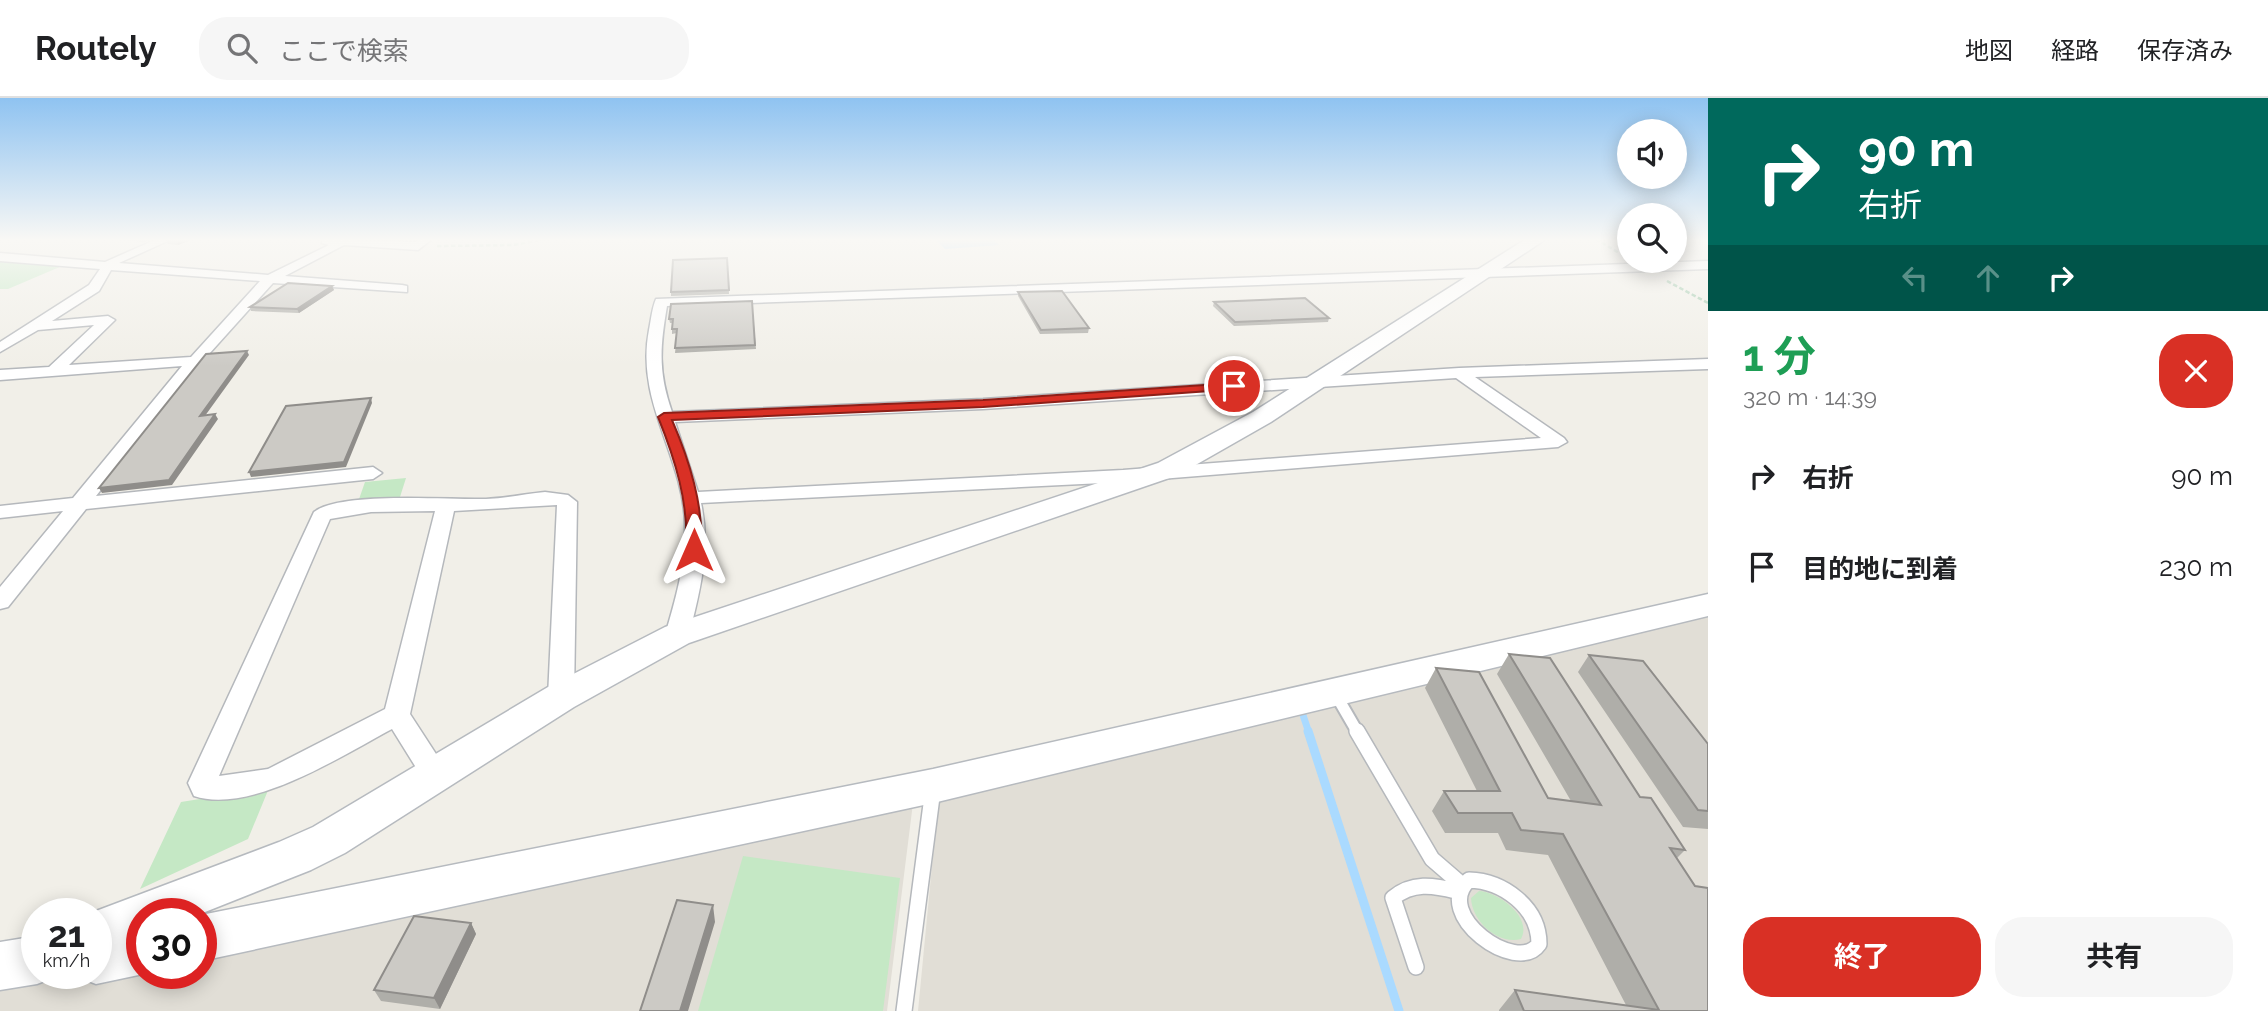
<!DOCTYPE html>
<html lang="ja">
<meta charset="utf-8">
<style>
:root{--surface:#fff;--page:#f6f6f6;--text:#202124;--muted:#757577;--line:#e0e0e0;--accent:#d93025}
body{margin:0;font-family:Raleway,"Noto Sans JP",sans-serif;background:var(--page);color:var(--text);height:100vh;display:flex;flex-direction:column;font-size:26px;white-space:nowrap}
*{box-sizing:border-box;margin:0}
p{font-size:23px;color:var(--muted)}
.icon{flex:none;width:38px;height:38px;fill:none;stroke:currentColor;stroke-width:2;stroke-linecap:round;stroke-linejoin:round}
.map{position:relative;flex:1;overflow:hidden}
.details{display:flex;flex-direction:column;background:var(--surface);width:560px}
.details>*{flex:none}
.top-card{background:#00695c;color:#fff;overflow:hidden}
.controls{position:absolute;left:1617px;top:21px;display:grid;gap:14px}
.controls a{display:grid;place-items:center;width:70px;height:70px;border-radius:50%;background:var(--surface);box-shadow:0 4px 18px #0003;font-size:35px}
.speed{position:absolute;left:21px;top:800px;display:flex;gap:14px;font-size:35px;font-weight:700;text-align:center}
.speed>*{display:grid;place-content:center;width:91px;height:91px;border-radius:50%;background:var(--surface);box-shadow:0 4px 18px #0003;line-height:1}
.speed small{font-size:18px;font-weight:400}
.speed .limit{border:10px solid #d22;background:#fff;color:#111}
.pin{position:absolute;display:grid;place-items:center;width:60px;height:60px;color:#fff;margin:-30px;border:4px solid #fff;border-radius:50%;box-shadow:0 2px 7px #0007}
.me{position:absolute;width:77px;margin:-38px;rotate:0deg;stroke-linejoin:round;filter:drop-shadow(0 0 5px #0008)}
.turn{display:flex;align-items:center;gap:24px;height:147px;padding:0 35px;font-size:32px}
.turn .icon{width:91px;height:91px;stroke-width:2.5}
.turn b{display:block;font-size:49px;line-height:60px}
.lanes{display:flex;align-items:center;height:66px;padding:0 35px;background:#0003;justify-content:center;gap:35px;direction:ltr}
.lanes .off{opacity:.35}
.round{display:grid;place-items:center;flex:none;width:74px;height:74px;border-radius:28px;background:var(--page)}
.summary{display:flex;align-items:center;justify-content:space-between;height:119px;padding:0 35px}
h1{font-size:42px;font-weight:700;line-height:52px;color:#1e9e55}
.primary-button{display:flex;gap:14px;margin-top:auto;padding:14px 35px}
.primary-button a{flex:1;height:80px;border-radius:28px;background:var(--accent);color:#fff;font-size:28px;font-weight:700;line-height:80px;text-align:center}
.primary-button a+a{background:var(--page);color:var(--text)}
ul{padding:0;list-style:none}
li{display:flex;align-items:center;gap:21px;height:91px;padding:0 35px}
li div{flex:1}
li b{display:block;font-size:26px}
li em{font-style:normal}
header{display:flex;align-items:center;gap:42px;box-sizing:border-box;height:98px;padding:0 35px;background:var(--surface);border-bottom:2px solid var(--line)}
header strong{font-size:33px}
nav{display:flex;gap:38px;margin-inline-start:auto;font-size:24px}
.search{width:490px;height:63px;background:var(--page);display:flex;align-items:center;gap:18px;box-sizing:border-box;padding:0 24px;border-radius:28px;color:var(--muted);font-size:26px}
main{display:flex;flex:1;min-height:0}
.map>svg:first-child{display:block}
</style>
<header>
<strong>Routely</strong>
<div class="search"><svg class="icon" aria-label="search" viewBox="0 0 24 24"><circle cx="10" cy="10" r="6"/><path d="M15 15l6 6"/></svg>ここで検索</div>
<nav><a>地図</a><a>経路</a><a>保存済み</a></nav>
</header>
<main>
<div class="map">
<svg width="1708" height="913" viewBox="0 0 1708 913">
<rect width="100%" height="100%" fill="#f1efe8"/>
<path fill="#e1ded6" d="M1708,515V913H918L940,685Z
M914,697L887,913H0V880L37,875H201V839Z"/>
<path fill="#c5e8c5" d="M0,160L69,165L8,191H0Z
M406,380L400,399L358,404L365,384Z
M269,690L248,741L140,791L181,704Z
M743,758L900,780L883,913H698Z
M1479,793C1498,794 1533,819 1521,841C1497,847 1472,823 1471,800Z"/>
<path fill="#aadaff" d="M935,141H992L999,147L945,151Z"/>
<g fill="none" stroke-linecap="round" stroke-linejoin="round">
<path stroke="#aadaff" stroke-width="7" d="M1303,617L1309,635"/>
<path stroke="#aadaff" stroke-width="9" d="M1308,633L1399,913"/>
<defs>
<path id="lane-far1" d="M1336,597L1358,635"/>
<path id="lane" d="M1357,633L1432,761L1461,786
M1469,782C1503,783 1539,809 1539,846C1517,878 1431,816 1469,782Z
M1416,869L1393,800C1412,784 1433,787 1456,793
M904,913L933,691"/>
<path id="street" d="M157,141H172L119,165L268,177L329,147L322,145V141L415,144L420,141H432L418,152L344,147L285,178L402,187L407,188V194L273,185L200,266L96,398L373,369L382,375L373,381L86,411L8,509L0,511V489L63,413L0,420V408L73,400L182,268L0,282V272L49,269L94,227L38,232L0,254V244L89,187L100,171L0,163V155L105,164ZM111,172L260,183L191,259L69,267L115,222L108,218L52,223L99,193Z
M1708,163V171L667,208C660,249 658,274 672,314L983,301L1459,270L1708,261V271L1475,279L1564,340L1567,344L1558,349L1123,384L701,405C711,451 700,493 689,537L685,543L677,545L669,543L665,537C676,500 686,465 685,426C683,357 635,304 649,232C651,222 652,210 656,201ZM1456,280L1541,340L1123,372L698,394L675,324L983,311Z
M545,394L568,397L577,404L574,599L570,605L561,608L552,605L548,599L557,407L454,413L410,616L449,676L445,684L435,687L425,684L392,631C343,657 251,717 194,698L188,685L314,414C340,393 449,402 486,401C506,400 525,396 545,394ZM435,413L385,611L268,671L219,678L330,421L371,414Z"/>
<path id="secondary" d="M1526,141H1546L1271,324L1178,377L689,545L574,609L345,755L311,772L200,816H142V875H148L96,886L78,879L77,875H96V816H88L279,744L313,729L548,589L665,529L1158,365L1253,314Z
M1708,496V518L933,705L201,863V817L933,671Z
M37,838V875H56L55,879L37,886L0,892V844Z"/>
</defs>
<use href="#lane-far1" stroke="#b5b8bc" stroke-width="15"/>
<use href="#lane" stroke="#b5b8bc" stroke-width="18"/>
<use href="#street" stroke="#b5b8bc" stroke-width="3"/>
<use href="#secondary" stroke="#b6babf" stroke-width="3"/>
<path stroke="#9cc7a9" stroke-width="2.5" stroke-dasharray="4.5 2.5" stroke-linecap="butt" d="M1596,141L1619,155
M437,148L512,147L547,141
M1667,183L1708,205"/>
<use href="#lane-far1" stroke="#fff" stroke-width="11"/>
<use href="#lane" stroke="#fff" stroke-width="15"/>
<use href="#street" fill="#fff" fill-rule="evenodd"/>
<use href="#secondary" fill="#fff" fill-rule="evenodd"/>
</g>
<path fill="#afaea9" d="M105,141H152L144,144Z
M193,141L178,147L168,146L166,142Z
M727,160L729,196L671,198V194Z
M332,188L334,192L299,215L251,213L250,209Z
M1018,194L1089,230L1088,235L1040,236L1018,198Z
M752,203L756,251L675,255L677,235L672,236V225H670L669,221Z
M1214,204L1329,220L1328,224L1234,228L1213,208Z
M1509,556L1640,699L1685,752L1677,760L1708,913H1499V912L1515,892L1626,907L1548,757L1506,752L1498,735H1445L1432,713L1444,693H1477L1425,590L1436,570L1548,700L1571,703L1497,576Z
M1589,557L1708,646V731L1683,729L1578,574Z
M471,825L476,836L440,911L381,903L374,892Z"/>
<path fill="#8f8d8a" d="M183,141H193L178,147L177,143Z
M332,188L334,192L299,215L297,211Z
M247,253L249,257L202,322L200,318Z
M371,300L372,305L346,369L251,379L249,374Z
M215,316L218,321L172,387L102,395L99,390Z
M713,807L715,824L688,913H680Z
M471,825L476,836L440,911L434,900Z"/>
<path fill="#cccac5" stroke="#8f8d8a" stroke-width="2" d="M169,141H183L177,143L166,142Z
M727,160L729,192L671,194L673,162Z
M288,185L332,188L297,211L250,209Z
M1062,193L1089,230L1041,232L1018,194Z
M1305,200L1329,220L1235,224L1214,204Z
M752,203L755,247L675,250L677,231H672L673,221H669L671,206Z
M247,253L200,318L215,316L169,382L99,390L206,256Z
M371,300L344,364L249,374L286,308Z
M1509,556L1550,560L1640,699L1651,700L1685,752L1670,750L1695,788L1708,790V913H1524L1515,892L1659,912L1563,736L1521,732L1512,715H1458L1444,693H1500L1436,570L1479,574L1548,700L1601,707Z
M1589,557L1643,563L1708,646V713L1698,712Z
M677,802L713,807L680,913H640Z
M414,818L471,825L434,900L374,892Z"/>
<linearGradient id="sky" x2="0" y2="1"><stop stop-color="#8fc3f1"/><stop offset="0.53" stop-color="#f9f8f5"/><stop offset="1" stop-color="#f9f8f5" stop-opacity="0"/></linearGradient>
<rect width="1708" height="268" fill="url(#sky)"/>
<path fill="#d93025" stroke="#8d1f18" stroke-width="2" d="M1234,285L1240,288L1238,291L983,309L672,322C690,364 703,406 702,452L694,456L686,452C689,405 675,361 658,319L664,315L983,302Z"/>
</svg>
<div class="controls">
<a><svg class="icon" aria-label="sound" viewBox="0 0 24 24"><path d="M4 9h4l5-4v14l-5-4H4zM17 9q2 3 0 6"/></svg></a>
<a><svg class="icon" aria-label="search" viewBox="0 0 24 24"><circle cx="10" cy="10" r="6"/><path d="M15 15l6 6"/></svg></a>
</div>
<div class="speed"><div>21<small>km/h</small></div><div class="limit">30</div></div>
<div class="pin" style="left:1234px;top:288px;background:#d93025"><svg class="icon" aria-label="arrive" viewBox="0 0 24 24"><path d="M6 21V4h12l-3 4 3 4H6"/></svg></div>
<svg class="me" style="left:694px;top:452px" viewBox="-20 -20 40 40"><path d="M0-17L14 15 0 8-14 15z" fill="#d93025" stroke="#fff" stroke-width="4"/></svg>
</div>
<section class="details">
<div class="top-card">
<div class="turn"><svg class="icon" aria-label="right" viewBox="0 0 24 24"><path d="M7 20v-9h11M14 6l5 5-5 5"/></svg><div><b>90 m</b>右折</div></div>
<div class="lanes"><svg class="icon off" aria-label="left" viewBox="0 0 24 24"><path d="M17 20v-9H6M10 6l-5 5 5 5"/></svg><svg class="icon off" aria-label="ahead" viewBox="0 0 24 24"><path d="M12 20V5M6 11l6-6 6 6"/></svg><svg class="icon" aria-label="right" viewBox="0 0 24 24"><path d="M7 20v-9h11M14 6l5 5-5 5"/></svg></div>
</div>
<div class="summary"><div><h1>1 分</h1><p>320 m · 14:39</p></div><a class="round" style="background:#d93025;color:#fff"><svg class="icon" aria-label="close" viewBox="0 0 24 24"><path d="M6 6l12 12M18 6L6 18"/></svg></a></div>
<ul>
<li><svg class="icon" aria-label="right" viewBox="0 0 24 24"><path d="M7 20v-9h11M14 6l5 5-5 5"/></svg><div><b>右折</b></div><em>90 m</em></li>
<li><svg class="icon" aria-label="arrive" viewBox="0 0 24 24"><path d="M6 21V4h12l-3 4 3 4H6"/></svg><div><b>目的地に到着</b></div><em>230 m</em></li>
</ul>
<div class="primary-button"><a>終了</a><a>共有</a></div>
</section>
</main>
